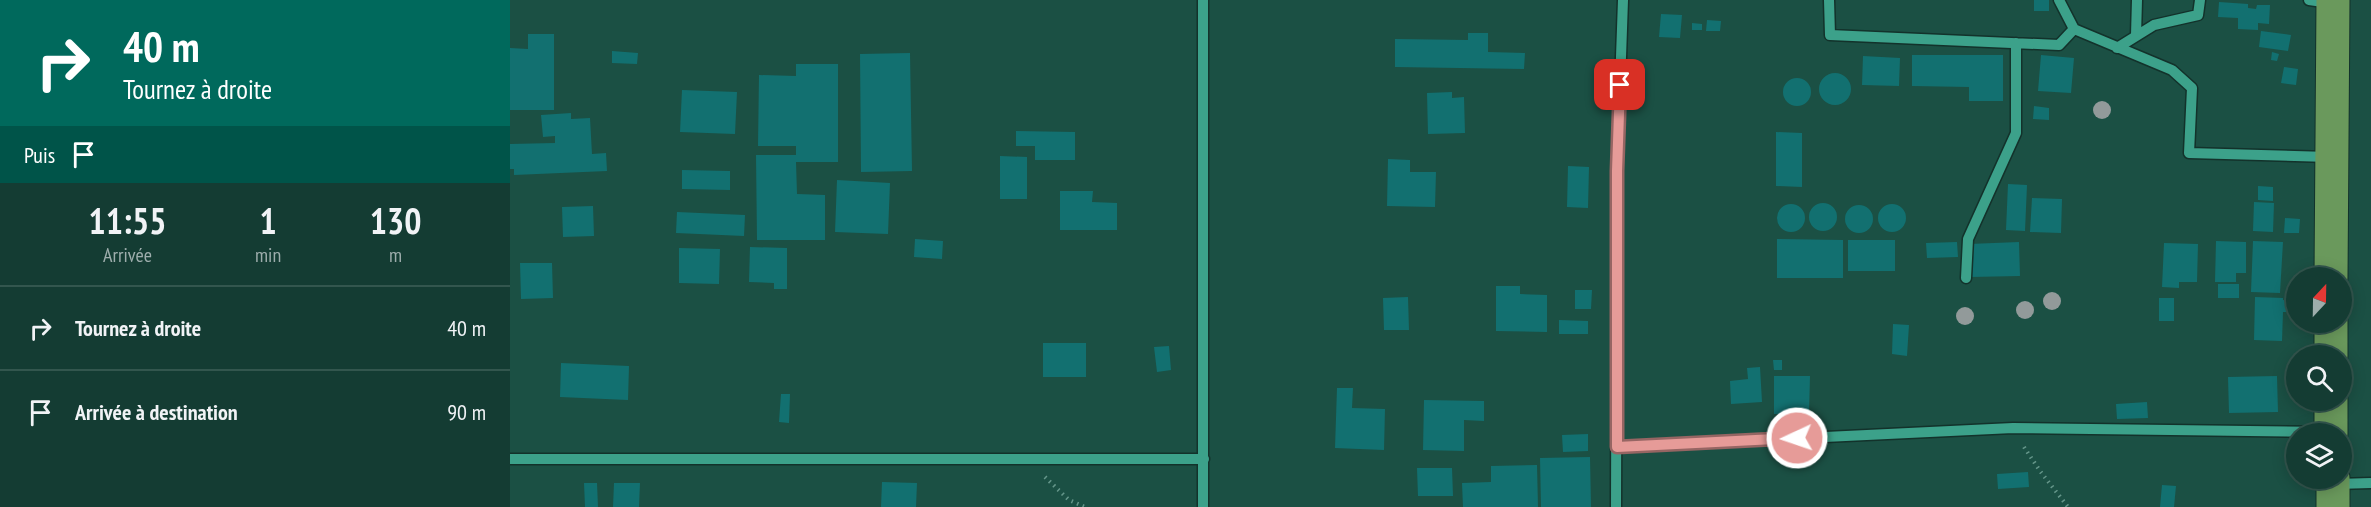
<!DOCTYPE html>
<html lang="fr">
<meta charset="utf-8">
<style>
:root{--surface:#143c33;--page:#21473f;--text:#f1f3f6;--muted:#9dadac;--line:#33564e}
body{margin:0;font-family:"PT Sans Narrow",sans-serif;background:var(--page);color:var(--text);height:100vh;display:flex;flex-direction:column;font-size:22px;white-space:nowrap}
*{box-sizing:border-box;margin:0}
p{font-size:20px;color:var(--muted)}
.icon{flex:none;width:33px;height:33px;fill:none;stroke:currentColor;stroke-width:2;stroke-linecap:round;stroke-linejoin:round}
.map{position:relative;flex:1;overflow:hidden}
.details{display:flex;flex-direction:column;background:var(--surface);width:510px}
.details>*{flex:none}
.guide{background:#00695c;color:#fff;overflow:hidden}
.needle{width:39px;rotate:22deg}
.controls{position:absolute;left:1776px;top:267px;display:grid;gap:12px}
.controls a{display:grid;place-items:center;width:66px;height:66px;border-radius:50%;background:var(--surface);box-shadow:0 3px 15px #0003,0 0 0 2px var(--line);font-size:30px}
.pin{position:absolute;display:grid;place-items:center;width:51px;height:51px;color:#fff;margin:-26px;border-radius:12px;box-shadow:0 3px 9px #0006}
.me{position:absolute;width:66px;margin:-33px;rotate:267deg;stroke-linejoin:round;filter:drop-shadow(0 0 4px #0008)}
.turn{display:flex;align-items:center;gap:21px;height:126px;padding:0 24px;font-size:27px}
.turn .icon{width:78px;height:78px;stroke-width:2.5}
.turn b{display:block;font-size:42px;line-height:51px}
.then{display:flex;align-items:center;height:57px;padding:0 24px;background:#0003;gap:12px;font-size:22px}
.eta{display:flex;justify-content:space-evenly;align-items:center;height:102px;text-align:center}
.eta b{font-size:36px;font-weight:800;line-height:42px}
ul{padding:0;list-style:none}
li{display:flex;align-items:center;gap:18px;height:84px;padding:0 24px;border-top:2px solid var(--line)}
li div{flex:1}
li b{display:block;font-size:22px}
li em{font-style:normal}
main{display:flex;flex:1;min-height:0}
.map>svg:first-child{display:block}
</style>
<main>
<section class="details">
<div class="guide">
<div class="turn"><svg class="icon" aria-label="right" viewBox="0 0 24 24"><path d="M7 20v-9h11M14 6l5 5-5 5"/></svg><div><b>40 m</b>Tournez à droite</div></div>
<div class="then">Puis<svg class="icon" aria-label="arrive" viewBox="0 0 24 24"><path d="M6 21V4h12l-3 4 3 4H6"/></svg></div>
</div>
<div class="eta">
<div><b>11:55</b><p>Arrivée</p></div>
<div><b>1</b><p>min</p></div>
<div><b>130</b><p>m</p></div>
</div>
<ul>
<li><svg class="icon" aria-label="right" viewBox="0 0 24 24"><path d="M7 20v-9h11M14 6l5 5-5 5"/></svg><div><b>Tournez à droite</b></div><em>40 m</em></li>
<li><svg class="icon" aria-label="arrive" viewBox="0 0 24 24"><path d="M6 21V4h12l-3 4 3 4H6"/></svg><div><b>Arrivée à destination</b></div><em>90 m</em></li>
</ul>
</section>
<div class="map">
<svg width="1861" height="507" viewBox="0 0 1861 507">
<rect width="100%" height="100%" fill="#1b5044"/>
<path fill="#127070" d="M1524,0H1539V11H1524Z
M1709,2L1738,4V8L1746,9L1747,5H1760L1759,24L1748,23V30L1728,29V18L1708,17Z
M1151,14L1172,15L1170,38L1149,37Z
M1197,20L1211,21L1210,31H1196Z
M1182,23L1192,24V30H1182Z
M1751,31L1781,35L1778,51L1749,47Z
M958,33H978V52L1015,53L1014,69L885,67V39L958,40Z
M18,34H44V110H0V48L18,49Z
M102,51L128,53L127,64L102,63Z
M1762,52L1769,54L1767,61L1761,60Z
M400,53L402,171L351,172L350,54Z
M1402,55H1493V101H1459V87L1402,86Z
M1531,55L1564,58L1561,93L1528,91Z
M1353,56L1390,58L1389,86L1352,85Z
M286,64H328V162H286L287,194L315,195V240H247L246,155H286V146H248L249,75L286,76Z
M1774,67L1788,69L1786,85L1771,83Z
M1309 89a16 16 0 1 1 32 0a16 16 0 1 1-32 0Z
M1273 92a14 14 0 1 1 28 0a14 14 0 1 1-28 0Z
M172,90L227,92L225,134L170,132Z
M942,92V98L954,97L955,133L918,134L917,93Z
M1524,106L1539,108V120L1523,119Z
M61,113V119L80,118L82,154L96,153L97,171L4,175V169H0V144L45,143V136L33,137L31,115Z
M506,131L565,132V160H525V146H506Z
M1266,132L1292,133V187L1266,186Z
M490,156L517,157V199H490Z
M878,159L900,160V172H926L925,207L877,206Z
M1058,166L1079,167L1078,208L1057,207Z
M172,170L220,171V190L172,189Z
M327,180L380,183L378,234L325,232Z
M1498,184L1517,185L1515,231L1496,230Z
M1748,186L1763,187V201L1748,200Z
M550,191H583L582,202L607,203V230H550Z
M1522,198L1552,199L1551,233L1520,232Z
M1744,202L1764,203L1763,232L1743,231Z
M1299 217a14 14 0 1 1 28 0a14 14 0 1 1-28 0Z
M1267 218a14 14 0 1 1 28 0a14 14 0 1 1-28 0Z
M1368 218a14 14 0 1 1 28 0a14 14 0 1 1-28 0Z
M1335 219a14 14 0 1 1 28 0a14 14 0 1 1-28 0Z
M83,206L84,236L53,237L52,207Z
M167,212L235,215L234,236L166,233Z
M1775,218L1790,219L1789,233H1774Z
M405,239L433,241L432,259L404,257Z
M1267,239L1333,240V278H1267Z
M1338,240H1385V271H1338Z
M1706,241L1736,242V273H1726V282H1705Z
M1743,241L1773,242L1770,293L1741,292Z
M1447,242L1448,257L1417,258L1416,243Z
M1509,242L1510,276L1460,277L1459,244Z
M1654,243L1688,244L1687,282H1669V288L1652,287Z
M240,247L277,248V289H264V283L239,282Z
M169,248L210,249L209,284L169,283Z
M10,263H42L43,298L11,299Z
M1708,284H1729V298H1708Z
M986,286H1010V294L1037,295V332L986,331Z
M1065,290H1082L1081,309H1065Z
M898,297L899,330H874L873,298Z
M1745,297L1773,298V300L1785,301V312H1773L1772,341L1744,340Z
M1649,298H1664V321H1649Z
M1049,320L1078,321V334H1049Z
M1383,324L1399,325L1397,356L1382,354Z
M533,343H576V377H533Z
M659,346L661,370L647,372L644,347Z
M1263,360H1272V370H1264Z
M51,363L119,366L118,400L50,397Z
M1250,367L1252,402L1221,404L1220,381L1238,379L1237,368Z
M1264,376H1300L1299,414H1264Z
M1767,376L1768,412L1719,413L1718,377Z
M827,388H843L842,408L875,409L874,450L825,448Z
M271,394H280L279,423L269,422Z
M914,400L974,401V421L954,420V451L913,450Z
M1637,402L1638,418L1607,419L1606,404Z
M1078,434V451L1053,452L1052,435Z
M1080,457L1081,507H1031L1030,458Z
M1027,465L1028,507H953L952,483L981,482V466Z
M907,468H942L943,496H908Z
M1518,472L1519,487L1488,489L1487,474Z
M372,482L407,483L406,507H371Z
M74,483H87L88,507H75Z
M104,483H130L129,507H103Z
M1652,485L1666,486L1664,507H1650Z"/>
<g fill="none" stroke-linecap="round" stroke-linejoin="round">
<defs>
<path id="minor" d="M1319,0L1320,35L1549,45L1564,29
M1549,0L1564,29L1662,70L1682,88L1679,153L1819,157
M1799,0L1820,3
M1626,35L1627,0
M1607,48L1644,25L1688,15L1690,0
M1456,278L1458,239L1506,133V43
M1107,447L1503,428L1818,432
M0,459H694
M1826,484L1861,483
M693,507V0
M1106,507L1107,171L1113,0"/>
<path id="major" d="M1821,278L1823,0
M1821,356V322
M1821,400V434
M1823,478V507"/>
</defs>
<use href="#minor" stroke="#13322b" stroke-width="13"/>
<use href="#major" stroke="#13322b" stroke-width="35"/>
<path stroke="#65968a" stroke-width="4" stroke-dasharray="1.5 4.5" stroke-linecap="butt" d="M1514,447L1530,471L1558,507
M535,477L559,500L575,507"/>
<use href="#minor" stroke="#3ca18a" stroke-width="10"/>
<use href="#major" stroke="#6a995c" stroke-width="33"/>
</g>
<g fill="#929a9a">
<circle cx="1592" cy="110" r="9"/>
<circle cx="1542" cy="301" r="9"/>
<circle cx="1515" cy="310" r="9"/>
<circle cx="1455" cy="316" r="9"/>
</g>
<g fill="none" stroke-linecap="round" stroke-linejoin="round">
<defs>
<path id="route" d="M1110,85L1107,171V447L1287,438"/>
</defs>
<use href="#route" stroke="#966563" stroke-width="15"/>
<use href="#route" stroke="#e69b98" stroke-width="10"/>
</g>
</svg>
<div class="controls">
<a><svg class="needle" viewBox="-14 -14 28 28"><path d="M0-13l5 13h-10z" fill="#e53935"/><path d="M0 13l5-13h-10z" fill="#9dadac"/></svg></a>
<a><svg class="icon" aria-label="search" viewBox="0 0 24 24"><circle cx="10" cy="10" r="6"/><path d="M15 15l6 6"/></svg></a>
<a><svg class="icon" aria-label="layers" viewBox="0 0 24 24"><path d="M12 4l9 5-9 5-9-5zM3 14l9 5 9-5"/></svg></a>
</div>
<div class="pin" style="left:1110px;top:85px;background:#d93025"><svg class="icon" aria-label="arrive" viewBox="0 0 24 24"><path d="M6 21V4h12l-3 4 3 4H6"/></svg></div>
<svg class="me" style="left:1287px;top:438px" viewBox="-20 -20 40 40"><circle r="17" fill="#e69b98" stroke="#fff" stroke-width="3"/><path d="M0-11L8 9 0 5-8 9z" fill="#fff"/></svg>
</div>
</main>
